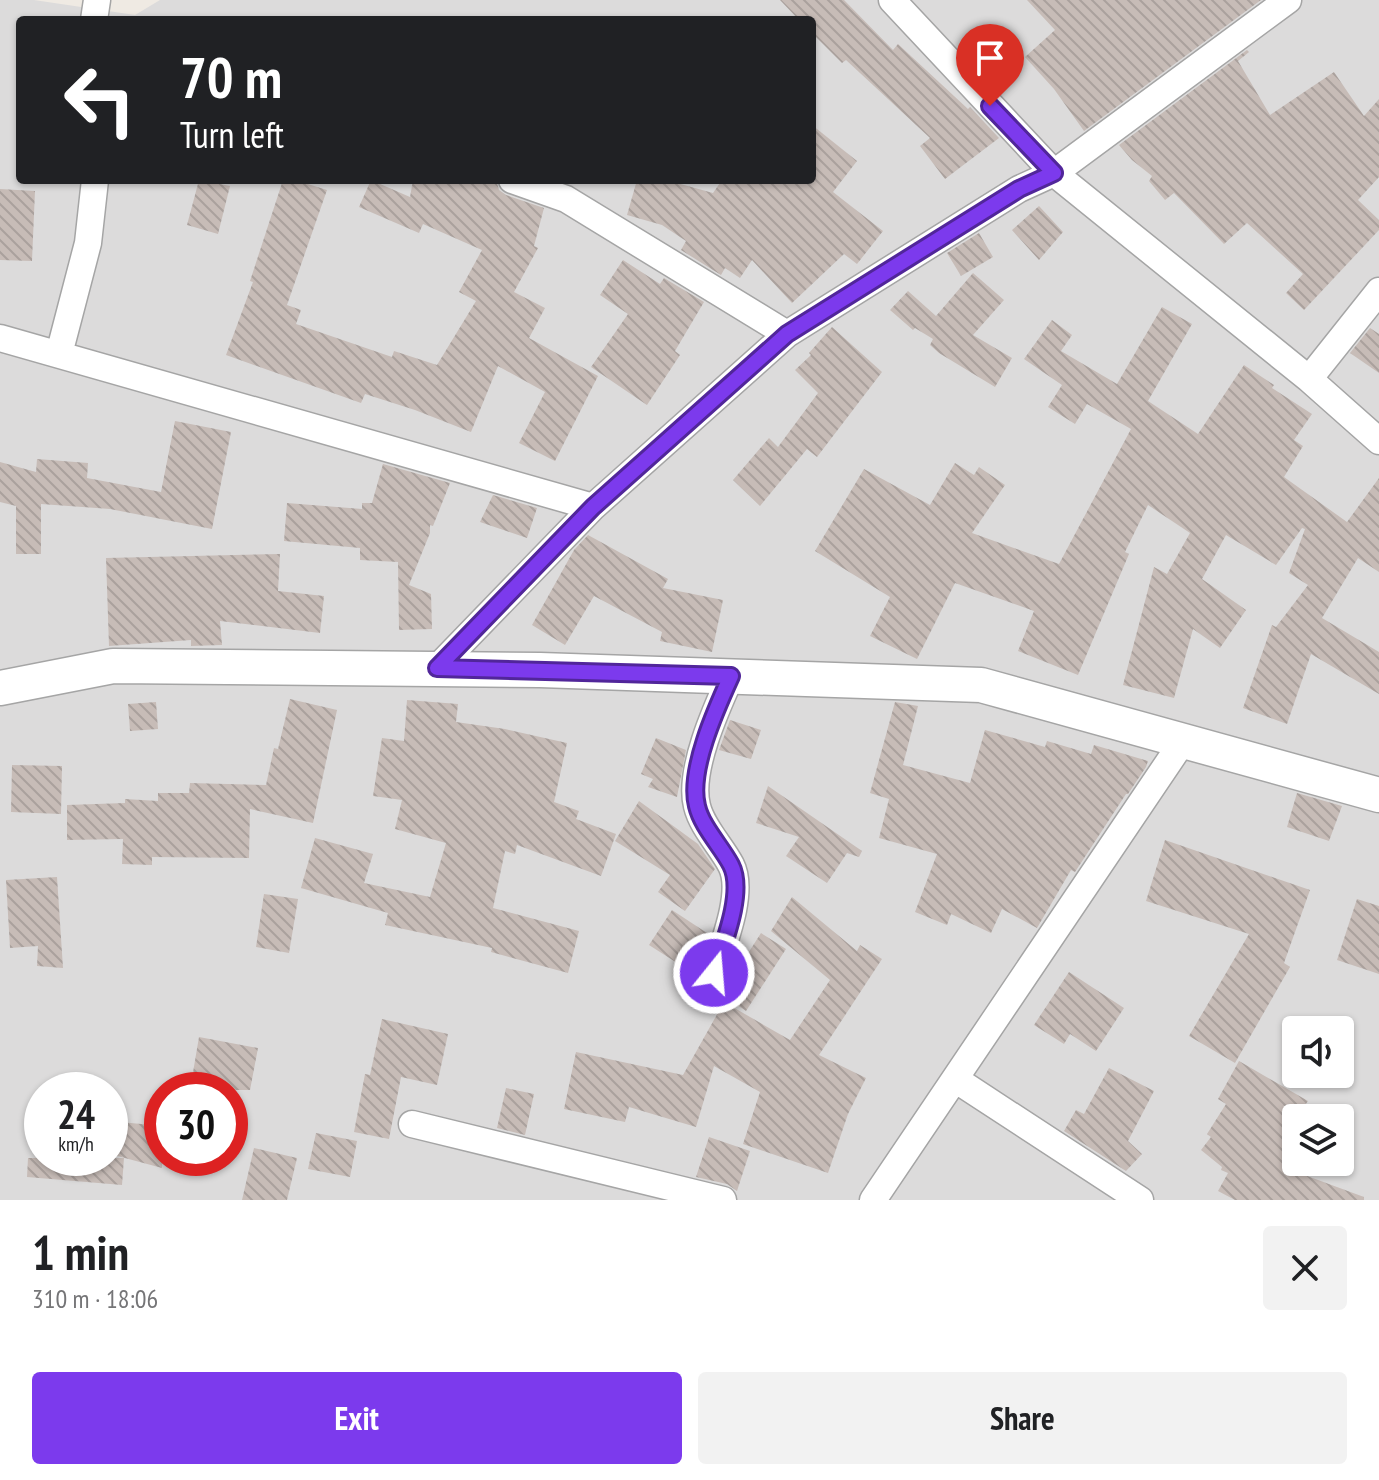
<!DOCTYPE html>
<meta charset="utf-8">
<style>
:root{--surface:#fff;--page:#f2f2f2;--text:#202124;--muted:#757577;--accent:#7c3aed}
body{margin:0;font-family:"PT Sans Narrow",sans-serif;background:var(--page);color:var(--text);height:100vh;display:flex;flex-direction:column;font-size:30px;white-space:nowrap}
*{box-sizing:border-box;margin:0}
p{font-size:26px;color:var(--muted)}
.icon{flex:none;width:44px;height:44px;fill:none;stroke:currentColor;stroke-width:2;stroke-linecap:round;stroke-linejoin:round}
.map{position:relative;height:1200px;overflow:hidden}
.side{display:flex;flex-direction:column;background:var(--surface);flex:1}
.side>*{flex:none}
.banner{position:absolute;left:16px;top:16px;width:800px;height:168px;border-radius:8px;box-shadow:0 2px 6px #0004;background:#202124;color:#fff;overflow:hidden}
.controls{position:absolute;left:1282px;top:1016px;display:grid;gap:16px}
.controls a{display:grid;place-items:center;width:72px;height:72px;border-radius:8px;background:var(--surface);box-shadow:0 2px 6px #0004;font-size:40px}
.speed{position:absolute;left:24px;top:1072px;display:flex;gap:16px;font-size:40px;font-weight:700;text-align:center}
.speed>*{display:grid;place-content:center;width:104px;height:104px;border-radius:50%;background:var(--surface);box-shadow:0 2px 6px #0004;line-height:1}
.speed small{font-size:20px;font-weight:400}
.speed .limit{border:12px solid #d22;background:#fff;color:#111}
.pin{position:absolute;display:grid;place-items:center;width:68px;height:68px;color:#fff;margin:-82px -34px;border-radius:50% 50% 50% 0;rotate:-45deg;box-shadow:0 0 8px #0007}
.pin .icon{rotate:45deg}
.me{position:absolute;width:88px;margin:-44px;rotate:17deg;stroke-linejoin:round;filter:drop-shadow(0 0 6px #0008)}
.turn{display:flex;align-items:center;gap:28px;height:168px;padding:0 32px;font-size:36px}
.turn .icon{width:104px;height:104px;stroke-width:2.5}
.turn b{display:block;font-size:56px;line-height:68px}
.round{display:grid;place-items:center;flex:none;width:84px;height:84px;border-radius:8px;background:var(--page)}
.head{display:flex;align-items:center;justify-content:space-between;height:136px;padding:0 32px}
h1{font-size:48px;font-weight:600;line-height:60px}
.cta{display:flex;gap:16px;margin-top:auto;padding:16px 32px}
.cta a{flex:1;height:92px;border-radius:8px;background:var(--accent);color:#fff;font-size:32px;font-weight:600;line-height:92px;text-align:center}
.cta a+a{background:var(--page);color:var(--text)}
.map>svg:first-child{display:block}
</style>
<div class="map">
<svg width="1379" height="1200" viewBox="0 0 1379 1200">
<defs>
<pattern id="building-back-hatch" width="6" height="6" patternUnits="userSpaceOnUse" patternTransform="scale(2)"><rect width="6" height="6" fill="#c7bcb7"/><path d="M-1 5l2 2M0 0l6 6M5-1l2 2" fill="none" stroke="#aaa19d"/></pattern>
</defs>
<rect width="100%" height="100%" fill="#efeae3"/>
<path fill="#dcdbdb" fill-rule="evenodd" d="M0,0H34L135,15L160,0H1379V1200H0ZM20,20H812V180H20ZM1296,1030H1340V1074H1296ZM42,1090H110V1158H42ZM162,1090H230V1158H162ZM1296,1118H1340V1162H1296Z"/>
<path fill="url(#building-back-hatch)" d="M780,0H844L893,50L898,44L968,109L970,107L999,138L945,179L920,146L930,138L846,60L842,63L812,33V20H799Z
M1027,0H1261L1084,131L1054,89L1025,57L1055,30Z
M1247,50L1249,52L1238,61L1270,115L1334,72L1364,116L1379,99V177L1358,200L1379,220V230L1304,310L1286,293L1303,274L1247,223L1224,244L1174,193L1165,200L1149,181L1152,176L1132,160L1119,145Z
M812,125L857,161L833,192L883,231L857,264L844,254L792,303L752,260L740,278L725,268L721,275L681,250L686,241L662,225L627,215L637,180H666L713,193L722,180H812Z
M199,180L230,186L218,234L187,225Z
M283,180H295L327,190L287,305L301,310L296,324L392,357L394,351L437,365L476,301L459,292L482,250L423,224L419,233L359,207L371,180L410,197L413,180H496L499,190L506,195L544,208L534,246L538,248L514,292L545,308L529,338L598,376L555,461L519,443L545,392L498,366L471,432L415,410L365,394L361,403L226,355L253,282L250,281Z
M0,189L35,191L32,261L0,260Z
M1039,206L1063,232L1039,260L1012,230Z
M979,233L993,257L961,276L947,253Z
M623,260L660,284L664,278L704,302L675,351L680,355L647,405L591,367L628,314L600,295Z
M973,273L1004,300L973,335L1012,358L995,387L939,353L930,345L933,339L915,328L913,330L890,310L908,291L936,316Z
M1162,307L1192,324L1148,401L1198,434L1244,365L1274,385L1272,388L1312,414L1294,440L1303,446L1284,477L1347,522L1379,478V572L1358,558L1322,618L1379,652V694L1311,654L1287,724L1243,708L1272,625L1276,627L1308,585L1289,573L1305,529L1302,528L1276,565L1226,535L1202,579L1246,610L1220,648L1193,629L1174,698L1123,685L1154,567L1167,574L1190,533L1148,505L1125,552L1129,554L1078,675L1018,651L1034,611L955,583L917,659L870,636L890,597L815,551L864,469L930,505L955,463L974,475L979,467L1005,485L972,533L1059,564L1131,429L1087,404L1075,424L1048,407L1062,385L1024,359L1052,320L1072,335L1061,351L1117,384Z
M832,327L882,372L817,457L807,449L760,506L733,480L769,438L778,447L818,393L795,370L811,355L809,353Z
M1370,328L1379,334V373L1350,353Z
M175,421L231,432L212,529L110,509L41,504V554H16V506L0,502V462L36,472L37,459L88,463L87,478L161,492Z
M383,464L450,483L433,526L430,525V533L409,585L431,594L432,629L399,630L398,562L360,560V548L284,541L287,503L362,509V503H372Z
M493,495L537,508L527,538L480,522Z
M588,535L668,579L663,588L723,600L712,652L660,641L662,632L594,596L565,645L532,625L574,550Z
M280,554L278,591L324,596L320,633L220,621L222,645L191,646V640L109,646L106,558Z
M290,699L337,710L313,823L250,809L249,858L152,857V865L122,864L123,839L67,840V805L125,803V799L158,801V793H189L190,783L266,785L274,748L278,749Z
M407,700L458,704L456,722L505,729L567,743L554,802L579,811L576,819L616,834L601,876L517,845L515,854L505,851L493,908L579,931L568,973L491,952L492,948L385,925L388,913L301,888L315,838L373,854L364,883L430,897L446,843L395,829L402,800L373,796L382,738L404,741Z
M156,702L158,729L130,731L128,704Z
M895,702L918,706L903,765L970,783L985,730L1045,747L1047,741L1091,754L1094,745L1148,761L1146,767L1128,794H1126L1075,872L1071,870L1037,928L1002,909L991,933L951,914L947,925L915,912L937,854L879,838L889,799L870,793Z
M730,720L761,730L751,759L719,750Z
M656,738L686,750L677,797L648,787L653,779L641,774Z
M12,765L62,766L61,814L11,812Z
M768,786L862,851L859,857L847,853L827,883L786,856L799,837L756,823Z
M1297,793L1342,806L1329,841L1287,827Z
M639,801L698,844L715,869L685,911L658,892L670,875L615,841Z
M1165,840L1310,890L1284,963L1290,967L1235,1063L1189,1036L1249,934L1146,901Z
M57,877L63,968L37,966L38,946L10,948L6,880Z
M264,894L298,899L289,953L256,947Z
M792,897L857,951L860,945L882,959L819,1055L866,1078L848,1114L828,1173L743,1144L760,1092L714,1066L696,1127L629,1107L625,1122L564,1109L576,1052L683,1075L724,1002L790,1040L830,980L771,931Z
M1357,899L1379,906V974L1337,960Z
M672,910L710,935L699,977L649,945Z
M761,933L786,949L746,1011L721,994L722,992L717,989L729,979L738,953L745,958Z
M1069,972L1124,1008L1096,1051L1070,1034L1064,1044L1034,1025Z
M382,1019L448,1034L437,1085L401,1077L389,1139L354,1132L365,1074L370,1075Z
M199,1037L258,1048L250,1090H190Z
M1239,1061L1308,1101L1296,1118L1284,1144L1293,1147L1290,1156L1296,1158L1291,1170L1364,1197V1200H1235L1218,1191L1228,1173L1221,1170L1222,1167L1201,1150L1211,1137L1207,1134L1226,1104L1218,1099Z
M1109,1068L1154,1091L1128,1141L1142,1154L1126,1171L1064,1131L1076,1110L1084,1114Z
M506,1088L534,1094L525,1135L497,1128Z
M110,1121L162,1126V1168L110,1154Z
M316,1133L357,1141L350,1177L308,1169Z
M709,1137L750,1151L737,1191L727,1184L696,1177Z
M254,1148L297,1158L287,1200H242Z
M28,1158H124L122,1185L27,1177Z"/>
<g fill="none" stroke-linecap="round" stroke-linejoin="round">
<defs>
<path id="minor" d="M892,0L1054,173L1309,379L1379,441
M94,20L97,0
M512,180L566,199L787,334
M0,338L593,507
M59,354L88,243L95,180
M1309,379L1379,291
M437,668L593,507L787,334L1019,189L1054,173L1288,0
M714,973C723,945 745,892 731,865C721,846 702,827 697,806C688,771 716,709 731,676
M955,1079L1140,1200
M412,1124L723,1200
M873,1200L1183,741"/>
<path id="tertiary" d="M0,688L113,666L540,670L981,685L1379,795"/>
</defs>
<use href="#minor" stroke="#a5a5a5" stroke-width="29"/>
<use href="#tertiary" stroke="#a5a5a5" stroke-width="37"/>
<use href="#minor" stroke="#fff" stroke-width="26"/>
<use href="#tertiary" stroke="#fff" stroke-width="34"/>
</g>
<g fill="none" stroke-linecap="round" stroke-linejoin="round">
<defs>
<path id="route" d="M714,973C723,945 745,892 731,865C721,846 702,827 697,806C688,771 716,709 731,676L437,668L593,507L787,334L1019,189L1054,173L990,106"/>
</defs>
<use href="#route" stroke="#51269a" stroke-width="20"/>
<use href="#route" stroke="#7c3aed" stroke-width="14"/>
</g>
</svg>
<div class="controls">
<a><svg class="icon" aria-label="sound" viewBox="0 0 24 24"><path d="M4 9h4l5-4v14l-5-4H4zM17 9q2 3 0 6"/></svg></a>
<a><svg class="icon" aria-label="layers" viewBox="0 0 24 24"><path d="M12 4l9 5-9 5-9-5zM3 14l9 5 9-5"/></svg></a>
</div>
<div class="speed"><div>24<small>km/h</small></div><div class="limit">30</div></div>
<div class="pin" style="left:990px;top:106px;background:#d93025"><svg class="icon" aria-label="arrive" viewBox="0 0 24 24"><path d="M6 21V4h12l-3 4 3 4H6"/></svg></div>
<svg class="me" style="left:714px;top:973px" viewBox="-20 -20 40 40"><circle r="17" fill="#7c3aed" stroke="#fff" stroke-width="3"/><path d="M0-11L8 9 0 5-8 9z" fill="#fff"/></svg>
<div class="banner">
<div class="turn"><svg class="icon" aria-label="left" viewBox="0 0 24 24"><path d="M17 20v-9H6M10 6l-5 5 5 5"/></svg><div><b>70 m</b>Turn left</div></div>
</div>
</div>
<section class="side">
<div class="head"><div><h1>1 min</h1><p>310 m · 18:06</p></div><a class="round"><svg class="icon" aria-label="close" viewBox="0 0 24 24"><path d="M6 6l12 12M18 6L6 18"/></svg></a></div>
<div class="cta"><a>Exit</a><a>Share</a></div>
</section>
